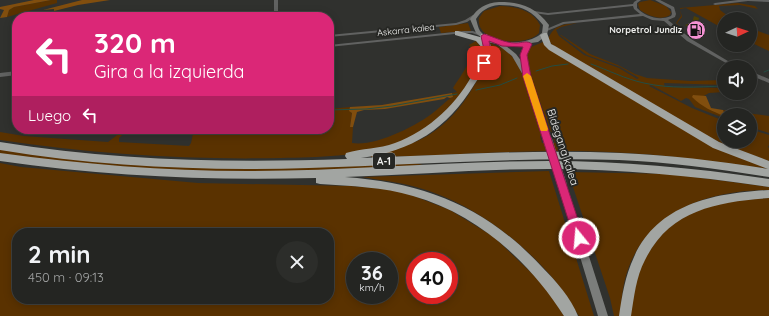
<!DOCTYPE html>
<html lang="es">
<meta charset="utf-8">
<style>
:root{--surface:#242522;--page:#2c2d2a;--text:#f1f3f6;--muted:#a3a5a5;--line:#414240}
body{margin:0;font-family:Quicksand,sans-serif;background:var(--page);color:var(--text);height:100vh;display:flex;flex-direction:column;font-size:15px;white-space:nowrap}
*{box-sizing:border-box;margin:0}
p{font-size:13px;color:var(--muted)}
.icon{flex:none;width:22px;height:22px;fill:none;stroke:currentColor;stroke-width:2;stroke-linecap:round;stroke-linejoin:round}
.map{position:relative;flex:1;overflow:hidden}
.panel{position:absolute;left:12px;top:228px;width:322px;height:76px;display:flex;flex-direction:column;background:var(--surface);border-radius:16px;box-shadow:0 2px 10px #0003,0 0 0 1px var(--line)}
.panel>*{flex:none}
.guide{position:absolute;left:12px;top:12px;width:322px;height:122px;border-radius:16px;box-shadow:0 2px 10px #0003,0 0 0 1px var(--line);background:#db2777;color:#fff;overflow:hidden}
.needle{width:26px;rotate:86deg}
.buttons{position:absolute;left:717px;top:12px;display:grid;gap:8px}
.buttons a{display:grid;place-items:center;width:40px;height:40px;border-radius:50%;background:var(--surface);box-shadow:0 2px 10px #0003,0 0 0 1px var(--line);font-size:20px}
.speed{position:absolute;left:346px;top:252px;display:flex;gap:8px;font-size:20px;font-weight:700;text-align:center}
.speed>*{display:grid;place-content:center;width:52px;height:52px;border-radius:50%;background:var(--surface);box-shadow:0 2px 10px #0003,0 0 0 1px var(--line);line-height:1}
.speed small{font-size:10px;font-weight:400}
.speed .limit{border:6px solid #d22;background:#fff;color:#111}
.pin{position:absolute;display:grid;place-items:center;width:34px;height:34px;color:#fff;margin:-17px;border-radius:8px;box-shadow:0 2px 6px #0006}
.me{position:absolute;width:44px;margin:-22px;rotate:343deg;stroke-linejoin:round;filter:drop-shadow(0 0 3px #0008)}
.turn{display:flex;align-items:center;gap:14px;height:84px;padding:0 16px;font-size:18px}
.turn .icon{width:52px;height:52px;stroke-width:2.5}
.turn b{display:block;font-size:28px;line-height:34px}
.then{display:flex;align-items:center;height:38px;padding:0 16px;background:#0003;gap:8px;font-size:15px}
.round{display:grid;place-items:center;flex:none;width:42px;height:42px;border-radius:21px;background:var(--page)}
.overview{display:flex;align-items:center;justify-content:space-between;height:68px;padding:0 16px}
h1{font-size:24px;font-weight:800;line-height:30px}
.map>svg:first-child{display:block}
</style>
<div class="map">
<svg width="769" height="316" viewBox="0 0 769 316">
<rect width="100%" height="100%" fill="#30312e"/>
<path fill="#5a3200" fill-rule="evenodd" d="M51,0H57V3L7,17L9,10L14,7Z
M650,0L666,6L671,12L670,15C661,21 649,16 640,10L638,4L640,2Z
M738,3L755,6L758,9L740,5L719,6L720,10L732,19H724V29L686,8L680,9L682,17L677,23L684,30L676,23L681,16L680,8Z
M500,6C515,6 533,10 540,25L539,33C525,48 475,43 479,18L484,11Z
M468,23L471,31L441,33L439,27Z
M577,23L561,27L556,30L559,36L584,55L619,68L637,79L639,78L620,67L587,55L560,35H561L590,54L618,65L635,74L647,78L690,81L724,80V85L664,83L665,87L724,88V92L709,93L702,97L693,95L718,113L724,116V118L695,107L689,99L686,98L681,101L651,85L649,86L692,108L724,121V141H750V129L769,135V145L768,147L769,148V161L717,142L552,45L548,39C555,24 562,25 577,23Z
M750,28L769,35V51L750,42Z
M476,41L483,50L484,54C468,95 436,129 395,144C359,157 318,157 281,158C187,160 93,154 0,140V132L24,136L108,142L125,129H128L119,138V142L189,146L191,143L194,129H329V109L350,107V111L352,113L350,127H353L352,143C374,147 417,126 434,112C441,107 445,101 453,97L452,93L457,92L453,88C459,78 477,56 469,45Z
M543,42L593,74L769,169C707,160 644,152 581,151C511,150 441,156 371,157V156C385,151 400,147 415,142C454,126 479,85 491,46L490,43C497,46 504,48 509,53C527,72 534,111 542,136H540L542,143H555L533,83L526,54L531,47Z
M723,110L769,116V133L750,127V115H725Z
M0,149L117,164L409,163L423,164L413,166L249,173L116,168L0,154Z
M0,163L21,167L198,183L350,186L398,190L450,210L494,237L548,289L564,316H0ZM17,233H329V299H17ZM355,261H389V295H355ZM415,261H449V295H415Z
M549,171L594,316H579C570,303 562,288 551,276C516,236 468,201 416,187C399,182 379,180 362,177Z
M568,172L671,174L769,187V190C688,190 620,227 621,316H614L610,298Z
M769,198V316H630L631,309C634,296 635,280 640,267C642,262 646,257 649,252C676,207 721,201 769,198Z"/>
<path fill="#814e0e" d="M34,0H51L14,7L9,10L7,17L0,18L4,10L0,9V7Z
M82,0H110L78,5L54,11V9L43,10Z
M452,93L453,97L450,98L447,97L444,99L385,109L364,110L357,112L353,127H350L352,113L349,111L350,107L382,105Z
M693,95L706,96L711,108L723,110L725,115L724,116C712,111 702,107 692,97Z"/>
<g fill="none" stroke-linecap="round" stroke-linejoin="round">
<path stroke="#234d43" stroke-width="1" d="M591,64C608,70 625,79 644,83C670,89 697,87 724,86
M536,71L552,66L568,64
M764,72L769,70
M476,90L500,85L517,78
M329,110L366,109L392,106L457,94"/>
</g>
<path fill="#4f3f03" d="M694,16L699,18L697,26L702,29L695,31L685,25L692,23Z"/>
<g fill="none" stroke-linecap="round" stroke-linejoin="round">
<path fill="#616261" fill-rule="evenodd" d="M274,0H278V17H274Z
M637,0H641L637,3V8C646,17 659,21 671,16L672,14L671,9L655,0H660L674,7L676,14L675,17L668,20L691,39L738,67H733L687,41L664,21L652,20L643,16L564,24L547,31H546L544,30L563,22L640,14L634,9L633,6L548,15L534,13L532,12L534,11L548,13L633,4L634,2Z
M738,0H769V2L748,1L715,5L713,4L715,3Z
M473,15L476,16L467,22L456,25L329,37V35L456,23L465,20Z
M464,31H473L485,36L483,37L472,33H464L329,47V45Z
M17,71V75L0,77V73Z
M750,71L769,79V83L750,75Z"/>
<path fill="#7b7d7b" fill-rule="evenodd" d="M499,2C521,2 535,7 549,25L547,35L538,42L531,43L527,55L530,77L551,138L550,140L547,141L543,138L523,75L512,56L497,44L487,42L476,33L470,19C478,8 485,3 499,2ZM499,5C519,5 530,9 543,25L542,33C539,35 537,37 534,38C521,45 490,44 480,31C478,28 477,22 476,19C481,11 488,6 499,5ZM525,45L521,55L522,62L516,54L506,46Z
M562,181L565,182L566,184L608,316H598L558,184L559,182Z"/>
<path fill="#a2a5a2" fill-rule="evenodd" d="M455,31H458L480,37L481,34H487L492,50C490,62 481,75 474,85C447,129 412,151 361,158C447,155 534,149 621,153C670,155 720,161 768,169L713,148L549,50L544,45L540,35L544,33H547L551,44L555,46L719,142L769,161V177C719,169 669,162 619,160C515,157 412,165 309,168C205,171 102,167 0,150V142C115,161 231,163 347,159L345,156L346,153C362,148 379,149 395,143C430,130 458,103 475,70C478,64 482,57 484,50L476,41L455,35Z
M0,153C82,164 164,171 247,171C348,171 448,161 549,161C623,161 696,168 769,179V187C696,176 622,169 548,169C480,169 413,175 345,177C426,183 486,207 542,267C556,281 571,298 578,316H564C529,261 477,214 413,196C383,187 351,186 320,184L316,183V178C210,181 105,176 0,161Z
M769,190V198C718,202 670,209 645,260C636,277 634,297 631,316H619C622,296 625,276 634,257C658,203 716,193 769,190Z"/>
<path stroke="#7b7d7b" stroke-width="9" d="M547,138L562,184"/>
</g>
<path fill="#db2777" stroke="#8e194d" d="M484,34C495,37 504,43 516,43C522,43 527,40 532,44L527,55L531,77L584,238L583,241L579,242L575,241L574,238L523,77L520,55L523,47L502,46L489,41C491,48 492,62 484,65H481L480,63L484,50L481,36Z"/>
<path fill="#f59e0b" d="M527,73L531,76L548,129L547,131H541L540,129L523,76Z"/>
<defs>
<symbol id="fuel-disc" viewBox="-11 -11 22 22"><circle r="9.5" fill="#f491d3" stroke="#262724"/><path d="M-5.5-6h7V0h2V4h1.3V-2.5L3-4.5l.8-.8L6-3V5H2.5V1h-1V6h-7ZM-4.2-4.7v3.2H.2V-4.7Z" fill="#111"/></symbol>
</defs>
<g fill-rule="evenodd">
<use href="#fuel-disc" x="685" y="19" width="22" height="22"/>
</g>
<g text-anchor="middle" stroke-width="4" stroke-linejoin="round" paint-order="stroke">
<g font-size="9" fill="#efefed" stroke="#262724">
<text transform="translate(406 30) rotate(-6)" y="3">Askarra kalea</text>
</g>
<g font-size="9" font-weight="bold" fill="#efefed" stroke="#262724" text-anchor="end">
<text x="682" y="33">Norpetrol Jundiz</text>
</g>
<rect fill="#262724" stroke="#b3b3b1" stroke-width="1" x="373" y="153" width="22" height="16" rx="3"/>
<g font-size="10" font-weight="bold" fill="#efefed">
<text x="384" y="165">A-1</text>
</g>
<g font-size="11" fill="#efefed" stroke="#262724">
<text transform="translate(563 147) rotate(72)" y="4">Bidegana kalea</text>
</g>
</g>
</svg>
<div class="buttons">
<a><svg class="needle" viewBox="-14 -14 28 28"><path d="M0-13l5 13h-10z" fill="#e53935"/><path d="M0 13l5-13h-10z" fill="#a3a5a5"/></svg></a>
<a><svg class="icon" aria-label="sound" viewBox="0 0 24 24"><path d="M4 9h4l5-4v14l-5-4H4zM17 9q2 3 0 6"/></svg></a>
<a><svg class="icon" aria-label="layers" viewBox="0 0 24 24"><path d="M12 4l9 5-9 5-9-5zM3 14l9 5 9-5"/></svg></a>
</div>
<div class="speed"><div>36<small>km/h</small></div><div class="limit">40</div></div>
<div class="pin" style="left:484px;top:63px;background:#d93025"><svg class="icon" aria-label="arrive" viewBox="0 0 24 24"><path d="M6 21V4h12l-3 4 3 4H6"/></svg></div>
<svg class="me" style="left:579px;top:238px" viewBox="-20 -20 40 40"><circle r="17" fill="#db2777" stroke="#fff" stroke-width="3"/><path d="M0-11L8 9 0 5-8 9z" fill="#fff"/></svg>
<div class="guide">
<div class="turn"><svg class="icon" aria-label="left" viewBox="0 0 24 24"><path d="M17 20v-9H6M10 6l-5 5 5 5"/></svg><div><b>320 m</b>Gira a la izquierda</div></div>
<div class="then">Luego<svg class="icon" aria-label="left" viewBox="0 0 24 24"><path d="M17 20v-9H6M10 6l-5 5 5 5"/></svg></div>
</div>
<section class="panel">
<div class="overview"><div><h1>2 min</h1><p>450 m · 09:13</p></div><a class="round"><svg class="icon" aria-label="close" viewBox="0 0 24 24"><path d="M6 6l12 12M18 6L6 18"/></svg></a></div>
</section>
</div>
